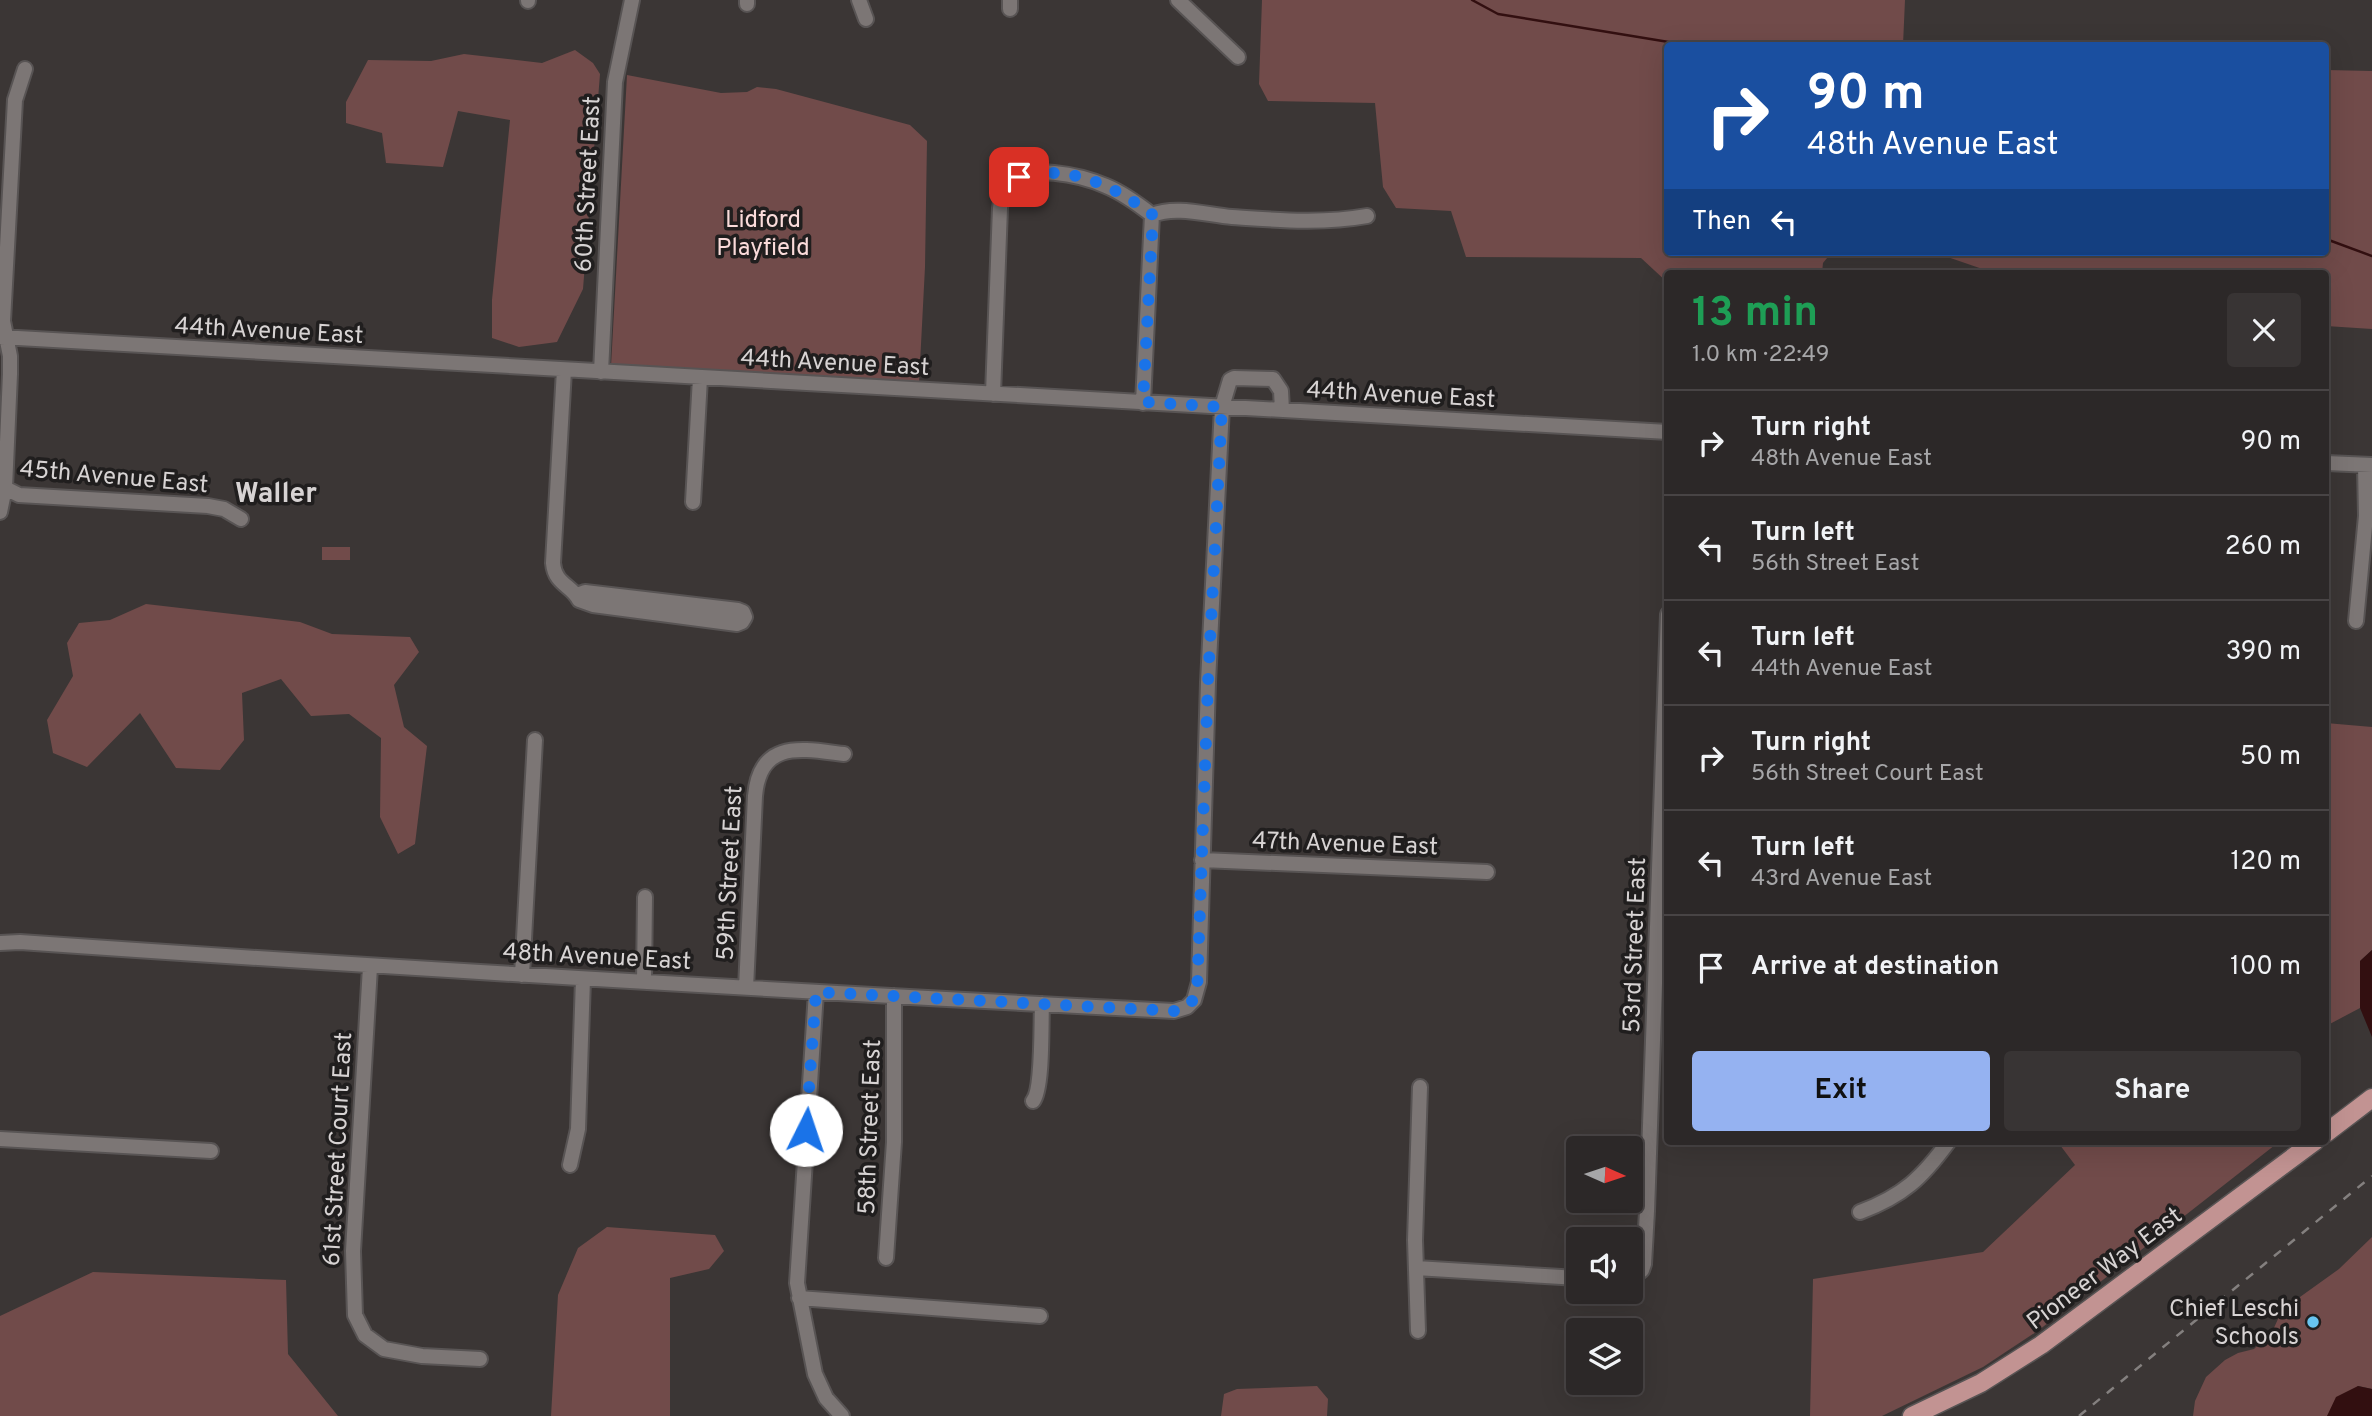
<!DOCTYPE html>
<meta charset="utf-8">
<style>
:root{--surface:#2c2828;--page:#383434;--text:#f1f3f6;--muted:#a6a6a8;--line:#484445;--accent:#95b2f1}
body{margin:0;font-family:Overpass,sans-serif;background:var(--page);color:var(--text);height:100vh;display:flex;flex-direction:column;font-size:26px;white-space:nowrap}
*{box-sizing:border-box;margin:0}
p{font-size:23px;color:var(--muted)}
.icon{flex:none;width:38px;height:38px;fill:none;stroke:currentColor;stroke-width:2;stroke-linecap:round;stroke-linejoin:round}
.map{position:relative;flex:1;overflow:hidden}
.details{position:absolute;left:1664px;top:270px;width:665px;height:875px;display:flex;flex-direction:column;background:var(--surface);border-radius:7px;box-shadow:0 7px 28px #0002,0 0 0 2px var(--line)}
.details>*{flex:none}
.top-card{position:absolute;left:1664px;top:42px;width:665px;height:214px;border-radius:7px;box-shadow:0 7px 28px #0002,0 0 0 2px var(--line);background:#1a4fa0;color:#fff;overflow:hidden}
.needle{width:46px;rotate:93deg}
.buttons{position:absolute;left:1566px;top:1136px;display:grid;gap:14px}
.buttons a{display:grid;place-items:center;width:77px;height:77px;border-radius:7px;background:var(--surface);box-shadow:0 7px 28px #0002,0 0 0 2px var(--line);font-size:35px}
.pin{position:absolute;display:grid;place-items:center;width:60px;height:60px;color:#fff;margin:-30px;border-radius:14px;box-shadow:0 4px 10px #0006}
.me{position:absolute;width:77px;margin:-38px;rotate:4deg;stroke-linejoin:round;filter:drop-shadow(0 0 5px #0008)}
.turn{display:flex;align-items:center;gap:24px;height:147px;padding:0 28px;font-size:32px}
.turn .icon{width:91px;height:91px;stroke-width:2.5}
.turn b{display:block;font-size:49px;line-height:60px}
.then{display:flex;align-items:center;height:66px;padding:0 28px;background:#0003;gap:14px;font-size:26px}
.round{display:grid;place-items:center;flex:none;width:74px;height:74px;border-radius:7px;background:var(--page)}
.head{display:flex;align-items:center;justify-content:space-between;height:119px;padding:0 28px}
h1{font-size:42px;font-weight:700;line-height:52px;color:#1e9e55}
.primary-button{display:flex;gap:14px;margin-top:auto;padding:14px 28px}
.primary-button a{flex:1;height:80px;border-radius:7px;background:var(--accent);color:#111;font-size:28px;font-weight:700;line-height:80px;text-align:center}
.primary-button a+a{background:var(--page);color:var(--text)}
ul{padding:0;list-style:none}
li{display:flex;align-items:center;gap:21px;height:105px;padding:0 28px;border-top:2px solid var(--line)}
li div{flex:1}
li b{display:block;font-size:26px}
li em{font-style:normal}
.map>svg:first-child{display:block}
</style>
<div class="map">
<svg width="2372" height="1416" viewBox="0 0 2372 1416">
<rect width="100%" height="100%" fill="#3b3635"/>
<path fill="#714b4a" d="M1262,0H1905L1903,45L1668,46V252H1832L1823,263L1822,273H1668V283L1641,258L1466,257L1451,211L1396,208L1383,187L1375,103L1268,101L1259,84Z
M575,50L593,63L600,74L583,289L557,342L519,347L492,338V300L510,120L458,111L443,167L386,163L382,133L346,123V102L368,60L431,61L464,54L542,63Z
M2326,70L2372,71V329L2326,326V273H1994L1933,252H2326Z
M627,75L721,93L747,92L757,87L776,89L910,125L927,141L925,267L919,383L611,366Z
M322,547H350V560H322Z
M146,604L300,622L332,634L410,637L419,652L394,685L404,727L427,746L415,844L398,854L380,817L381,738L349,714L311,716L281,679L242,693L244,740L220,770L176,768L140,713L87,767L53,753L47,720L73,676L67,643L79,623L110,620Z
M2326,723L2372,727V950L2360,961V1008L2326,1026Z
M2057,1141H2274L2275,1145L2039,1330L1983,1367L1882,1416H1810L1813,1279L1983,1252L2075,1165Z
M607,1227L715,1235L724,1251L709,1269L670,1278V1416H551L558,1295L578,1248Z
M2372,1237V1389L2358,1386L2327,1416H2193L2195,1401L2206,1377L2225,1360L2238,1353L2254,1349L2273,1330L2282,1310L2339,1269Z
M93,1272L286,1280L288,1354L338,1416H0V1316Z
M1317,1386L1328,1399L1327,1416H1221L1224,1394L1237,1389Z"/>
<path fill="#320f10" d="M2372,950V1037L2360,1008V961Z
M2358,1386L2372,1389V1416H2327L2336,1397Z"/>
<g fill="none" stroke-linecap="round" stroke-linejoin="round">
<path stroke="#320f10" stroke-width="2.5" d="M1472,0L1498,14L1693,46
M2326,239L2372,256"/>
<defs>
<path id="minor" d="M528,0V1
M747,0V4
M859,0L866,19
M1010,0V9
M1178,0L1238,57
M1152,215C1176,205 1207,215 1232,217C1277,220 1322,224 1367,216
M0,337L1668,432
M564,370L553,563C555,585 572,585 579,600L593,605L737,624L742,622L745,617L743,612L738,610L585,592L577,595
M601,372L615,82L632,0
M993,394L1000,208C1001,200 1002,192 1006,186C1024,161 1083,176 1106,186C1123,193 1138,204 1152,215
M1143,403L1152,215
M2326,463L2372,465
M5,488L19,495L208,506L224,509L241,519
M693,502L700,378
M0,512L5,488L10,374V356L3,321L15,100L25,69
M2356,621L2366,516L2365,465
M1202,860L1487,872
M0,943L20,942C404,969 789,991 1174,1011L1187,1007L1194,1000L1199,982L1208,682L1222,407L1230,380L1234,378L1273,379L1281,391L1282,410
M370,967L353,1251L355,1315L365,1335L384,1349L422,1356L480,1359
M522,975L535,740
M644,982L645,897
M746,988L755,796C760,739 802,749 844,754
M816,992L797,1283L815,1374L826,1398L842,1416
M1033,1101C1043,1089 1041,1023 1042,1004
M0,1139L211,1151
M570,1165L578,1129L583,979
M1860,1212C1903,1196 1922,1178 1949,1141
M886,1258L894,1142V996
M1416,1268L1578,1278
M1631,1279L1642,1270L1644,1264L1647,1211L1668,614
M799,1298L1040,1316
M1418,1331L1415,1240L1420,1087"/>
<path id="major" d="M2326,1133L2372,1098
M1912,1416L1981,1383L2041,1345L2315,1141"/>
</defs>
<use href="#minor" stroke="#585454" stroke-width="18"/>
<use href="#major" stroke="#585454" stroke-width="21"/>
<use href="#minor" stroke="#7c7675" stroke-width="14"/>
<use href="#major" stroke="#c29392" stroke-width="18"/>
<path stroke="#84807f" stroke-width="2.5" stroke-dasharray="9 9" stroke-linecap="butt" d="M2079,1416L2372,1176"/>
</g>
<g fill="none" stroke-linecap="round" stroke-linejoin="round">
<path stroke="#1a73e8" stroke-width="12" stroke-dasharray="0 21.6" d="M806,1130L816,992L1174,1011L1187,1007L1197,995L1208,682L1222,407L1143,402L1153,215C1114,186 1068,163 1019,177"/>
</g>
<circle fill="#68c4f0" stroke="#201e1e" stroke-width="2.5" cx="2313" cy="1322" r="7"/>
<g text-anchor="middle" stroke-width="7" stroke-linejoin="round" paint-order="stroke">
<g font-size="24" fill="#d7d3d3" stroke="#201e1e">
<text transform="translate(587 184) rotate(-87)" y="8">60th Street East</text>
<text transform="translate(269 330) rotate(3)" y="8">44th Avenue East</text>
<text transform="translate(835 362) rotate(3)" y="8">44th Avenue East</text>
<text transform="translate(1401 394) rotate(3)" y="8">44th Avenue East</text>
<text transform="translate(114 476) rotate(5)" y="8">45th Avenue East</text>
<text transform="translate(1345 843) rotate(2)" y="8">47th Avenue East</text>
<text transform="translate(729 873) rotate(-87)" y="8">59th Street East</text>
<text transform="translate(1634 945) rotate(-88)" y="8">53rd Street East</text>
<text transform="translate(597 956) rotate(3)" y="8">48th Avenue East</text>
<text transform="translate(869 1127) rotate(-88)" y="8">58th Street East</text>
<text transform="translate(337 1149) rotate(-87)" y="8">61st Street Court East</text>
<text transform="translate(2104 1268) rotate(-37)" y="8">Pioneer Way East</text>
</g>
<g font-size="24" fill="#fadbda" stroke="#201e1e">
<text x="763" y="227">Lidford<tspan x="763" dy="28">Playfield</tspan></text>
</g>
<g font-size="24" fill="#d7d3d3" stroke="#201e1e" text-anchor="end">
<text x="2299" y="1316">Chief Leschi<tspan x="2299" dy="28">Schools</tspan></text>
</g>
<g font-size="28" font-weight="bold" fill="#d7d3d3" stroke="#201e1e">
<text x="276" y="502">Waller</text>
</g>
</g>
</svg>
<div class="buttons">
<a><svg class="needle" viewBox="-14 -14 28 28"><path d="M0-13l5 13h-10z" fill="#e53935"/><path d="M0 13l5-13h-10z" fill="#a6a6a8"/></svg></a>
<a><svg class="icon" aria-label="sound" viewBox="0 0 24 24"><path d="M4 9h4l5-4v14l-5-4H4zM17 9q2 3 0 6"/></svg></a>
<a><svg class="icon" aria-label="layers" viewBox="0 0 24 24"><path d="M12 4l9 5-9 5-9-5zM3 14l9 5 9-5"/></svg></a>
</div>
<div class="pin" style="left:1019px;top:177px;background:#d93025"><svg class="icon" aria-label="arrive" viewBox="0 0 24 24"><path d="M6 21V4h12l-3 4 3 4H6"/></svg></div>
<svg class="me" style="left:806px;top:1130px" viewBox="-20 -20 40 40"><circle r="19" fill="#fff"/><path d="M0-13L10 11 0 6-10 11z" fill="#1a73e8"/></svg>
<div class="top-card">
<div class="turn"><svg class="icon" aria-label="right" viewBox="0 0 24 24"><path d="M7 20v-9h11M14 6l5 5-5 5"/></svg><div><b>90 m</b>48th Avenue East</div></div>
<div class="then">Then<svg class="icon" aria-label="left" viewBox="0 0 24 24"><path d="M17 20v-9H6M10 6l-5 5 5 5"/></svg></div>
</div>
<section class="details">
<div class="head"><div><h1>13 min</h1><p>1.0 km · 22:49</p></div><a class="round"><svg class="icon" aria-label="close" viewBox="0 0 24 24"><path d="M6 6l12 12M18 6L6 18"/></svg></a></div>
<ul>
<li><svg class="icon" aria-label="right" viewBox="0 0 24 24"><path d="M7 20v-9h11M14 6l5 5-5 5"/></svg><div><b>Turn right</b><p>48th Avenue East</p></div><em>90 m</em></li>
<li><svg class="icon" aria-label="left" viewBox="0 0 24 24"><path d="M17 20v-9H6M10 6l-5 5 5 5"/></svg><div><b>Turn left</b><p>56th Street East</p></div><em>260 m</em></li>
<li><svg class="icon" aria-label="left" viewBox="0 0 24 24"><path d="M17 20v-9H6M10 6l-5 5 5 5"/></svg><div><b>Turn left</b><p>44th Avenue East</p></div><em>390 m</em></li>
<li><svg class="icon" aria-label="right" viewBox="0 0 24 24"><path d="M7 20v-9h11M14 6l5 5-5 5"/></svg><div><b>Turn right</b><p>56th Street Court East</p></div><em>50 m</em></li>
<li><svg class="icon" aria-label="left" viewBox="0 0 24 24"><path d="M17 20v-9H6M10 6l-5 5 5 5"/></svg><div><b>Turn left</b><p>43rd Avenue East</p></div><em>120 m</em></li>
<li><svg class="icon" aria-label="arrive" viewBox="0 0 24 24"><path d="M6 21V4h12l-3 4 3 4H6"/></svg><div><b>Arrive at destination</b></div><em>100 m</em></li>
</ul>
<div class="primary-button"><a>Exit</a><a>Share</a></div>
</section>
</div>
